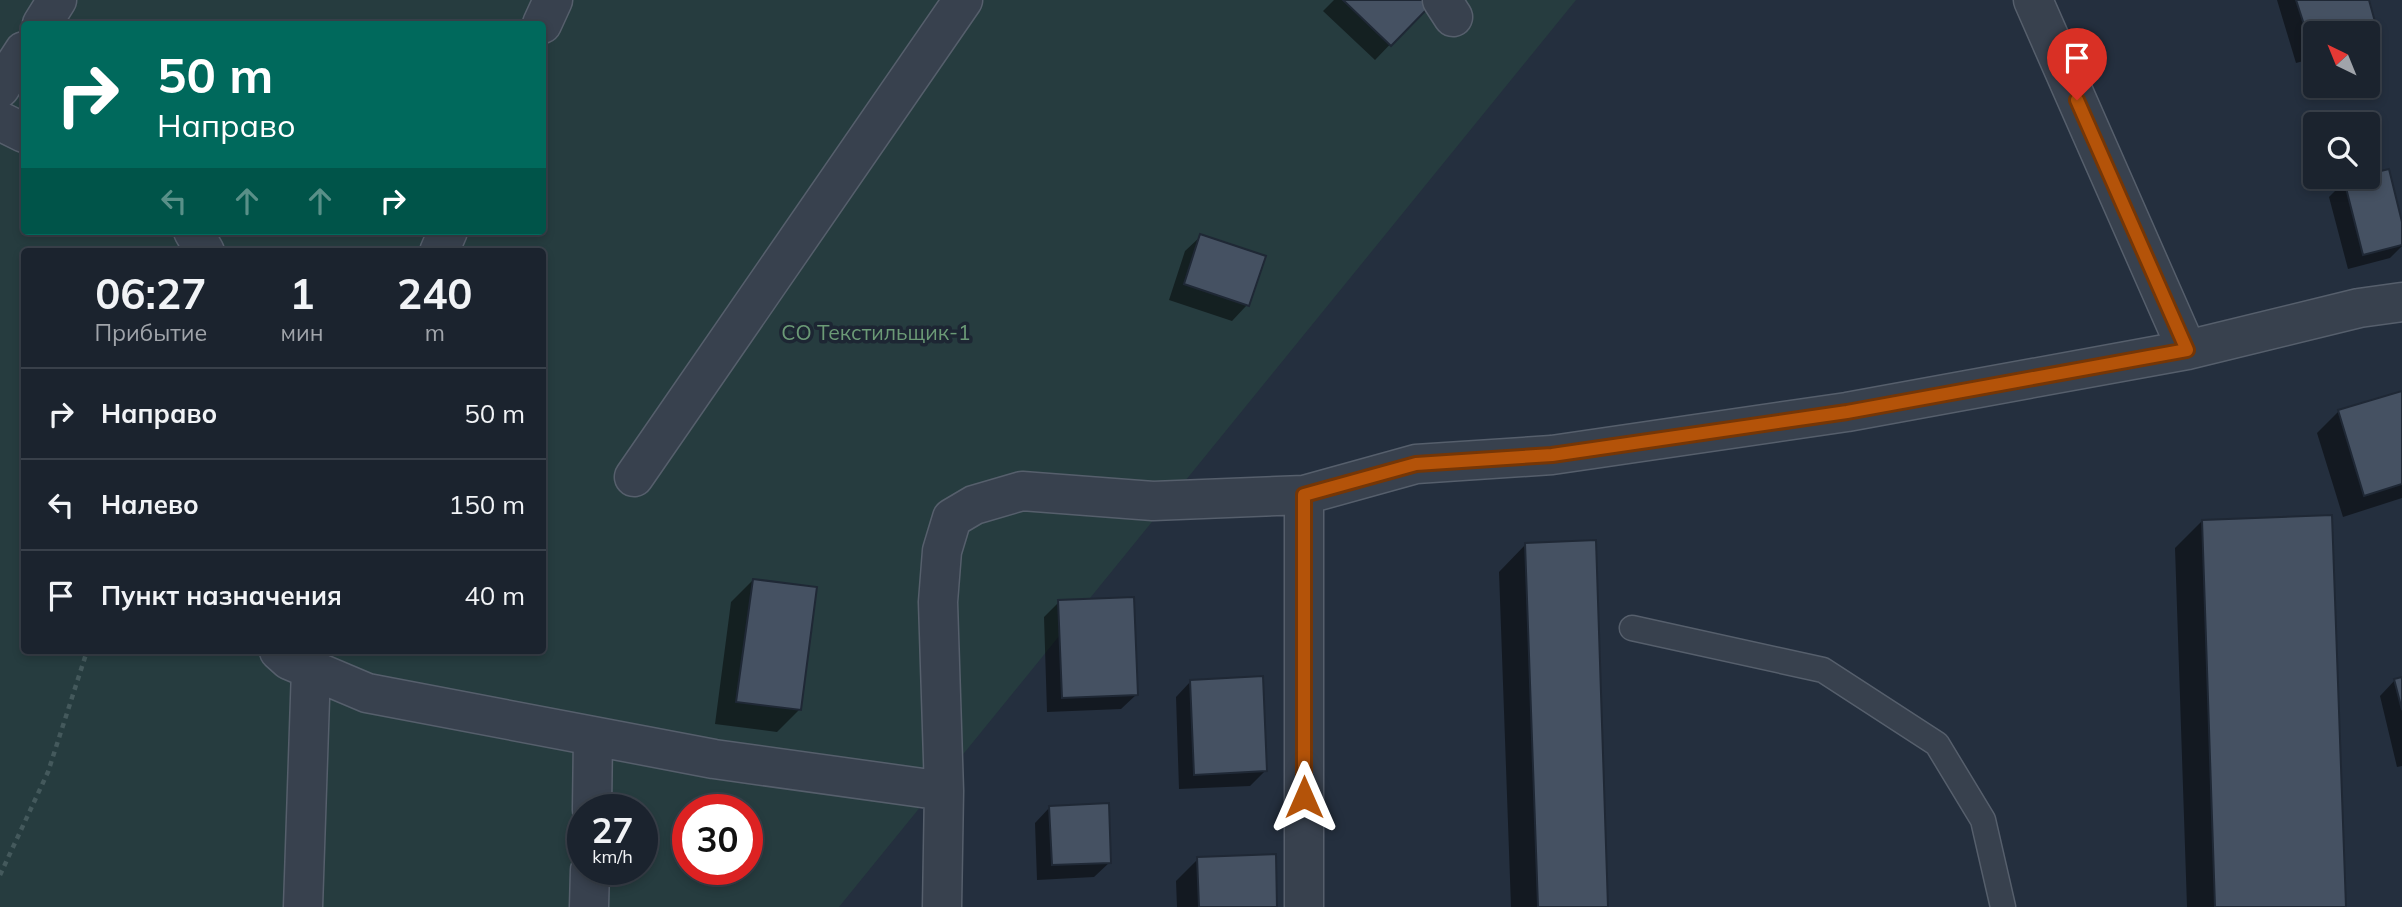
<!DOCTYPE html>
<html lang="ru">
<meta charset="utf-8">
<style>
:root{--surface:#1b232e;--page:#282f3a;--text:#f1f3f6;--muted:#a0a4aa;--line:#39404a}
body{margin:0;font-family:Mulish,sans-serif;background:var(--page);color:var(--text);height:100vh;display:flex;flex-direction:column;font-size:26px;white-space:nowrap}
*{box-sizing:border-box;margin:0}
p{font-size:23px;color:var(--muted)}
.icon{flex:none;width:38px;height:38px;fill:none;stroke:currentColor;stroke-width:2;stroke-linecap:round;stroke-linejoin:round}
.map{position:relative;flex:1;overflow:hidden}
.sheet{position:absolute;left:21px;top:248px;width:525px;height:406px;display:flex;flex-direction:column;background:var(--surface);border-radius:7px;box-shadow:0 4px 10px #0003,0 0 0 2px var(--line)}
.sheet>*{flex:none}
.top-card{position:absolute;left:21px;top:21px;width:525px;height:214px;border-radius:7px;box-shadow:0 4px 10px #0003,0 0 0 2px var(--line);background:#00695c;color:#fff;overflow:hidden}
.needle{width:46px;rotate:317deg}
.controls{position:absolute;left:2303px;top:21px;display:grid;gap:14px}
.controls a{display:grid;place-items:center;width:77px;height:77px;border-radius:7px;background:var(--surface);box-shadow:0 4px 10px #0003,0 0 0 2px var(--line);font-size:35px}
.speed{position:absolute;left:567px;top:794px;display:flex;gap:14px;font-size:35px;font-weight:700;text-align:center}
.speed>*{display:grid;place-content:center;width:91px;height:91px;border-radius:50%;background:var(--surface);box-shadow:0 4px 10px #0003,0 0 0 2px var(--line);line-height:1}
.speed small{font-size:18px;font-weight:400}
.speed .limit{border:10px solid #d22;background:#fff;color:#111}
.pin{position:absolute;display:grid;place-items:center;width:60px;height:60px;color:#fff;margin:-72px -30px;border-radius:50% 50% 50% 0;rotate:-45deg;box-shadow:0 0 7px #0007}
.pin .icon{rotate:45deg}
.me{position:absolute;width:77px;margin:-38px;rotate:0deg;stroke-linejoin:round;filter:drop-shadow(0 0 5px #0008)}
.turn{display:flex;align-items:center;gap:24px;height:147px;padding:0 21px;font-size:32px}
.turn .icon{width:91px;height:91px;stroke-width:2.5}
.turn b{display:block;font-size:49px;line-height:60px}
.lanes{display:flex;align-items:center;height:66px;padding:0 21px;background:#0003;justify-content:center;gap:35px;direction:ltr}
.lanes .off{opacity:.35}
.eta{display:flex;justify-content:space-evenly;align-items:center;height:119px;text-align:center}
.eta b{font-size:42px;font-weight:700;line-height:49px}
ul{padding:0;list-style:none}
li{display:flex;align-items:center;gap:21px;height:91px;padding:0 21px;border-top:2px solid var(--line)}
li div{flex:1}
li b{display:block;font-size:26px}
li em{font-style:normal}
.map>svg:first-child{display:block}
</style>
<div class="map">
<svg width="2402" height="907" viewBox="0 0 2402 907">
<rect width="100%" height="100%" fill="#242f3e"/>
<path fill="#263c3f" fill-rule="evenodd" d="M0,0H1576L839,907H0ZM24,24H542V231H24ZM24,252H542V651H24ZM583,810H642V870H583ZM688,810H747V870H688Z"/>
<path fill="#0007" d="M1334,0H1419L1426,7L1375,60L1323,11Z
M2277,0H2367L2375,28L2368,36V33H2315V58L2296,63Z
M2387,171L2402,229V246L2390,258L2348,269L2329,197L2345,181Z
M1201,236L1264,257L1247,305L1232,321L1169,300L1185,251Z
M2402,392V498L2343,517L2317,433L2339,411Z
M2202,521L2344,907H2187L2175,548Z
M1526,544L1606,907H1511L1499,572Z
M753,580L799,710L777,732L715,724L731,602Z
M1059,602L1137,694L1121,709L1047,712L1044,617Z
M2402,679V766L2397,767L2380,696L2395,680Z
M1191,681L1265,771L1250,786L1179,789L1176,697Z
M1050,807L1110,862L1094,877L1037,880L1035,823Z
M1198,859L1275,907H1177L1176,881Z"/>
<path fill="#455162" stroke="#1f2835" stroke-width="2" d="M1343,0H1422L1429,7L1391,46Z
M2296,0H2369L2377,29L2363,33H2315V48L2312,49Z
M2389,169L2402,222V245L2363,255L2344,180L2368,177V174Z
M1200,234L1266,256L1249,306L1184,284Z
M2402,391V484L2364,496L2338,410Z
M2332,515L2346,907H2215L2202,520Z
M1596,540L1608,907H1538L1525,543Z
M753,579L817,587L801,710L736,702Z
M1134,597L1138,695L1062,698L1058,600Z
M1263,676L1267,771L1194,775L1190,680Z
M2402,677V710L2394,679Z
M1109,803L1111,863L1052,865L1049,806Z
M1276,854L1277,907H1199L1197,857Z"/>
<g fill="none" stroke-linecap="round" stroke-linejoin="round">
<defs>
<path id="lane" d="M1632,628L1823,670L1937,744L1983,820L2003,907"/>
<path id="street" d="M1442,0L1453,17
M2033,0L2187,350
M42,24L57,0
M542,24L553,0
M0,88L24,51
M0,121L24,133
M193,231L205,252
M439,252L448,231
M634,477L963,0
M279,651L289,660L367,693L714,759L944,791
M592,810L593,736
M303,907L311,669
M589,907L590,870
M942,907L944,791L938,602L942,551L952,518L974,505L1022,491L1153,501L1304,495L1416,464L1552,455L1847,412L2187,350L2359,308L2402,302
M1304,907V495"/>
</defs>
<use href="#lane" stroke="#565f6c" stroke-width="27"/>
<use href="#street" stroke="#565f6c" stroke-width="41"/>
<path stroke="#44595c" stroke-width="4.5" stroke-dasharray="5 5" stroke-linecap="butt" d="M0,875L48,772L87,651"/>
<use href="#lane" stroke="#38414e" stroke-width="24"/>
<use href="#street" stroke="#38414e" stroke-width="38"/>
</g>
<g fill="none" stroke-linecap="round" stroke-linejoin="round">
<defs>
<path id="route" d="M1304,797V495L1416,464L1552,455L1847,412L2187,350L2077,100"/>
</defs>
<use href="#route" stroke="#753606" stroke-width="18"/>
<use href="#route" stroke="#b45309" stroke-width="12"/>
</g>
<g text-anchor="middle" stroke-width="7" stroke-linejoin="round" paint-order="stroke">
<g font-size="21" fill="#6b9a76" stroke="#1d2633">
<text x="876" y="340">СО Текстильщик-1</text>
</g>
</g>
</svg>
<div class="controls">
<a><svg class="needle" viewBox="-14 -14 28 28"><path d="M0-13l5 13h-10z" fill="#e53935"/><path d="M0 13l5-13h-10z" fill="#a0a4aa"/></svg></a>
<a><svg class="icon" aria-label="search" viewBox="0 0 24 24"><circle cx="10" cy="10" r="6"/><path d="M15 15l6 6"/></svg></a>
</div>
<div class="speed"><div>27<small>km/h</small></div><div class="limit">30</div></div>
<div class="pin" style="left:2077px;top:100px;background:#d93025"><svg class="icon" aria-label="arrive" viewBox="0 0 24 24"><path d="M6 21V4h12l-3 4 3 4H6"/></svg></div>
<svg class="me" style="left:1304px;top:797px" viewBox="-20 -20 40 40"><path d="M0-17L14 15 0 8-14 15z" fill="#b45309" stroke="#fff" stroke-width="4"/></svg>
<div class="top-card">
<div class="turn"><svg class="icon" aria-label="right" viewBox="0 0 24 24"><path d="M7 20v-9h11M14 6l5 5-5 5"/></svg><div><b>50 m</b>Направо</div></div>
<div class="lanes"><svg class="icon off" aria-label="left" viewBox="0 0 24 24"><path d="M17 20v-9H6M10 6l-5 5 5 5"/></svg><svg class="icon off" aria-label="ahead" viewBox="0 0 24 24"><path d="M12 20V5M6 11l6-6 6 6"/></svg><svg class="icon off" aria-label="ahead" viewBox="0 0 24 24"><path d="M12 20V5M6 11l6-6 6 6"/></svg><svg class="icon" aria-label="right" viewBox="0 0 24 24"><path d="M7 20v-9h11M14 6l5 5-5 5"/></svg></div>
</div>
<section class="sheet">
<div class="eta">
<div><b>06:27</b><p>Прибытие</p></div>
<div><b>1</b><p>мин</p></div>
<div><b>240</b><p>m</p></div>
</div>
<ul>
<li><svg class="icon" aria-label="right" viewBox="0 0 24 24"><path d="M7 20v-9h11M14 6l5 5-5 5"/></svg><div><b>Направо</b></div><em>50 m</em></li>
<li><svg class="icon" aria-label="left" viewBox="0 0 24 24"><path d="M17 20v-9H6M10 6l-5 5 5 5"/></svg><div><b>Налево</b></div><em>150 m</em></li>
<li><svg class="icon" aria-label="arrive" viewBox="0 0 24 24"><path d="M6 21V4h12l-3 4 3 4H6"/></svg><div><b>Пункт назначения</b></div><em>40 m</em></li>
</ul>
</section>
</div>
